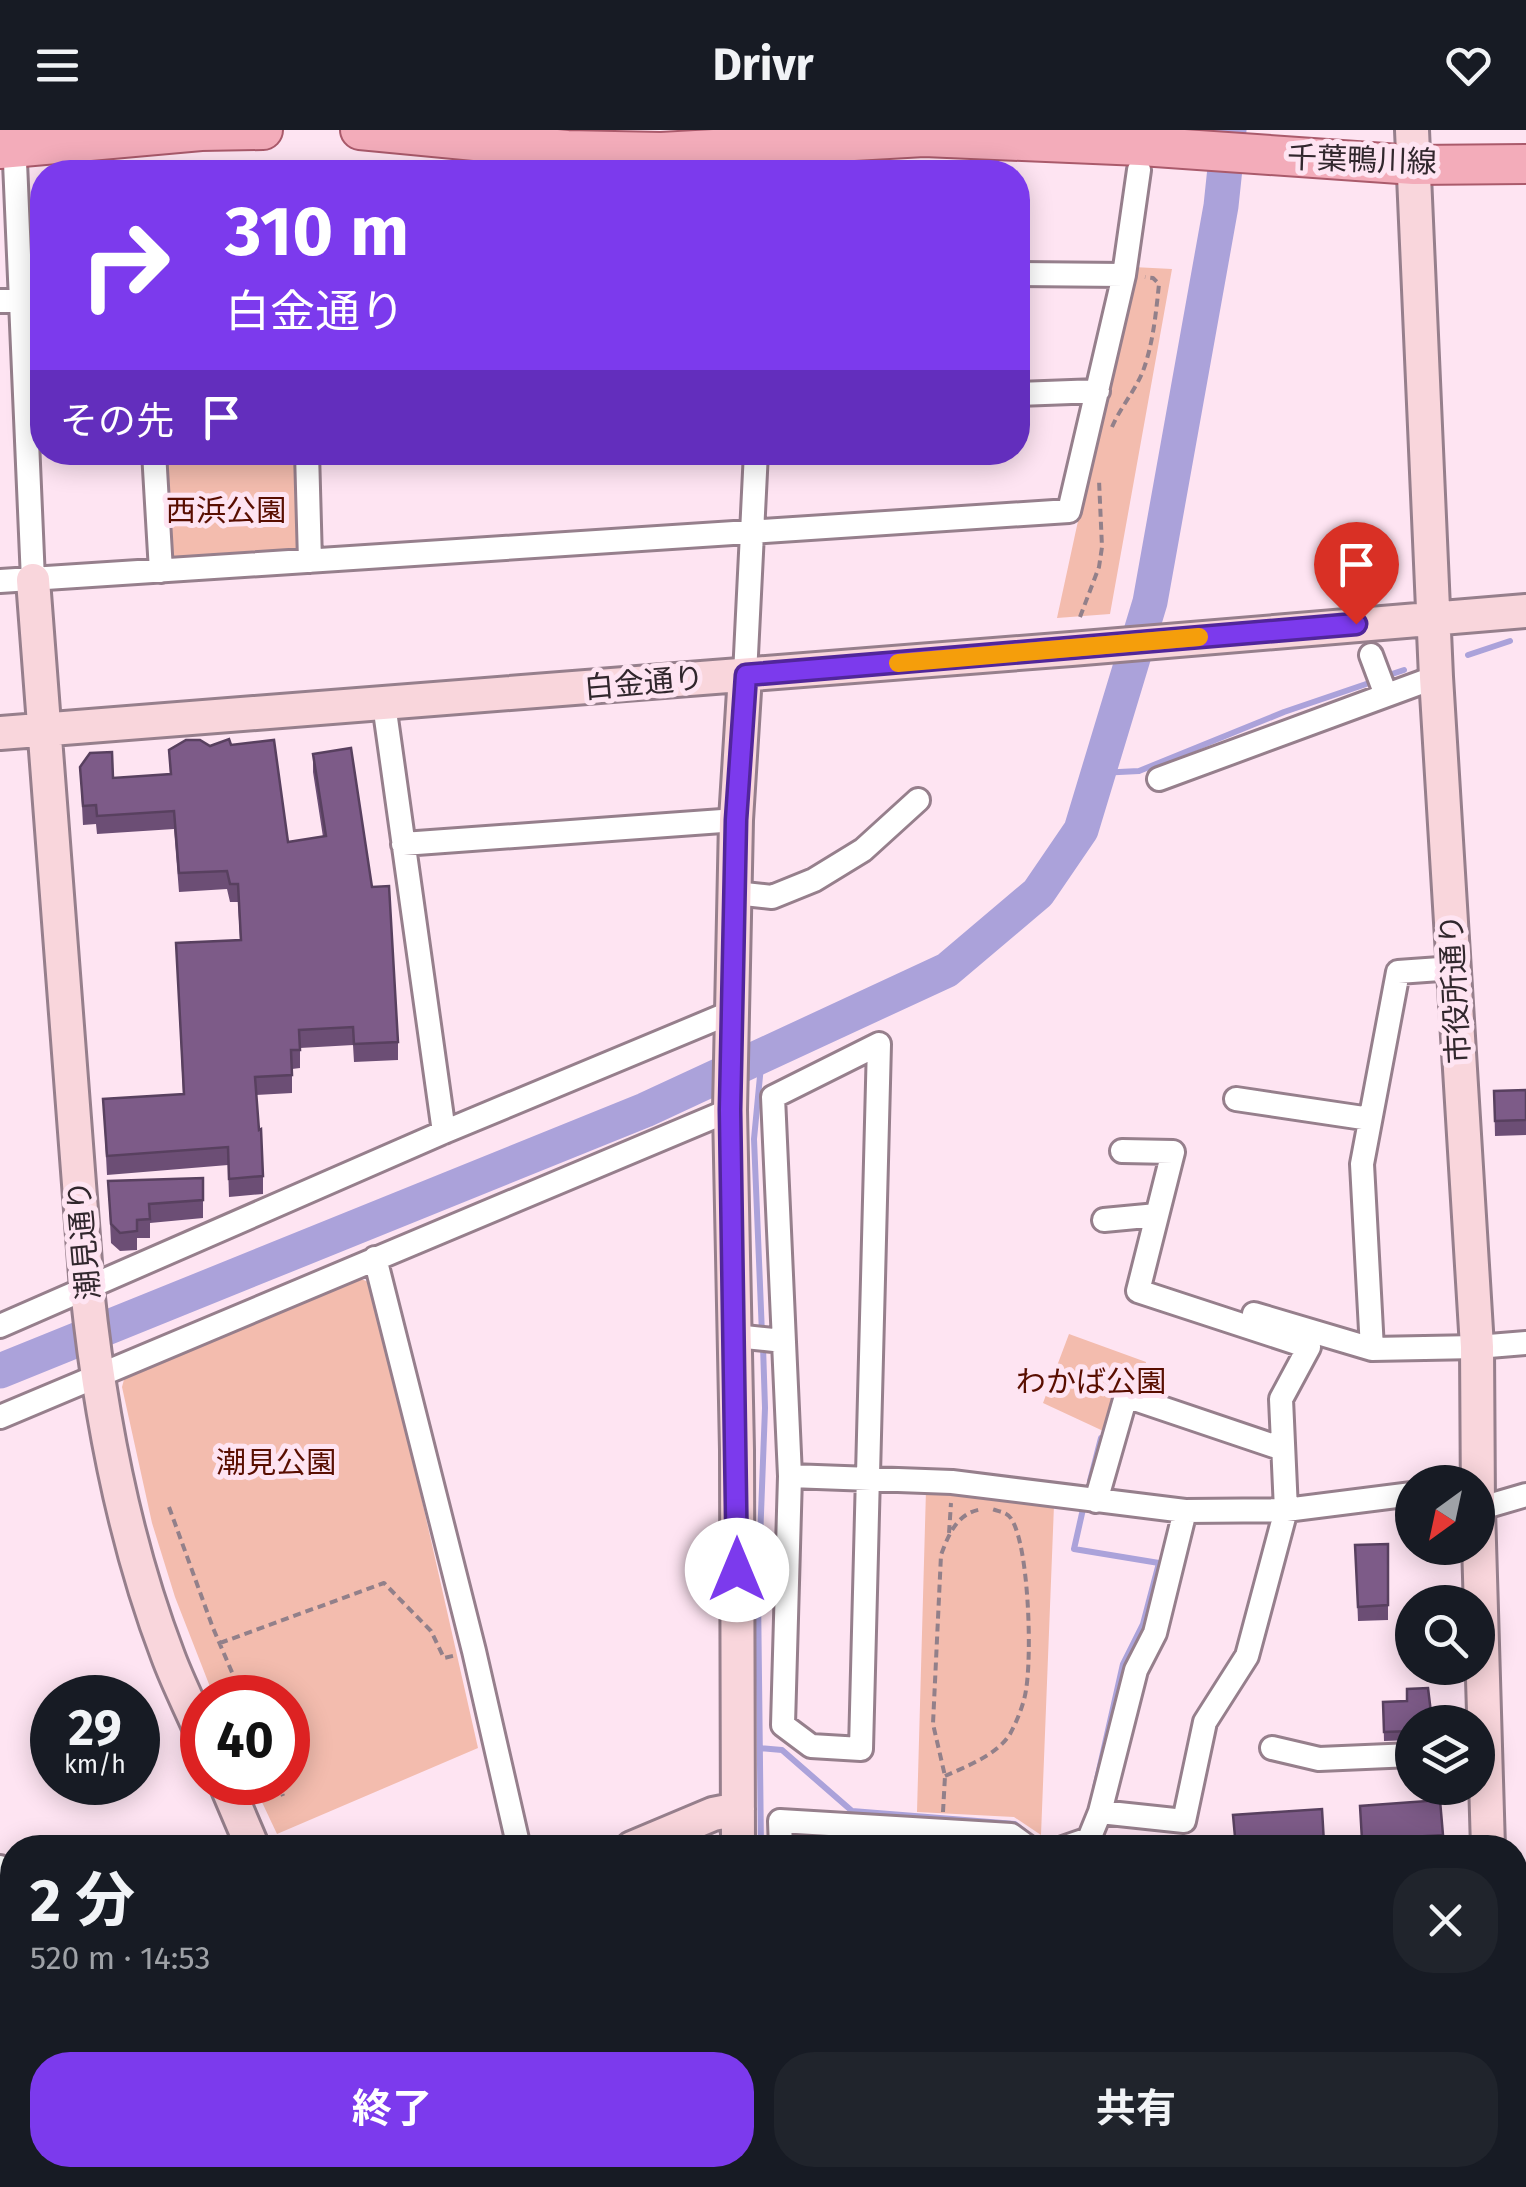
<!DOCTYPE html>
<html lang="ja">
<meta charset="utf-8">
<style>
:root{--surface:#171b24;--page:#20242c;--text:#f1f3f6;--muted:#9ea1a6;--accent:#7c3aed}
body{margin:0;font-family:"Fira Sans","Noto Sans JP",sans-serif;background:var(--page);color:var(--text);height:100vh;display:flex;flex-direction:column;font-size:38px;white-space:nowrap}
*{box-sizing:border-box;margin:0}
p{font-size:32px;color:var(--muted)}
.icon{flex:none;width:55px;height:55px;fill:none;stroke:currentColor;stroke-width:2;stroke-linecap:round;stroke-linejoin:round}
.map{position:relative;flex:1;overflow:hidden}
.panel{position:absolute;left:0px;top:1705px;width:1528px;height:352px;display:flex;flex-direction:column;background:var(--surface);border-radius:40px 40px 0 0;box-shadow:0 5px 25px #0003}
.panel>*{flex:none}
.top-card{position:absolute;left:30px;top:30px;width:1000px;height:305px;border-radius:40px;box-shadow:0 5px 25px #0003;background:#7c3aed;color:#fff;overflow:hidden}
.needle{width:65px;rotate:213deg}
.buttons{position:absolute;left:1395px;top:1335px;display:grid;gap:20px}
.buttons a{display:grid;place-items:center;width:100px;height:100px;border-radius:50%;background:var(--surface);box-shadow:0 5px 25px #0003;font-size:50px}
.speed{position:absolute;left:30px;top:1545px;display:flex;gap:20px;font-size:50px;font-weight:700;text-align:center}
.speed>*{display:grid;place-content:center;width:130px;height:130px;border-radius:50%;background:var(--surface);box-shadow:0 5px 25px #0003;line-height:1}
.speed small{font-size:25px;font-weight:400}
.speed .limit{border:15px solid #d22;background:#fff;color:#111}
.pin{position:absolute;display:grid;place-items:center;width:85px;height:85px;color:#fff;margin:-102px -42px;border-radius:50% 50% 50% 0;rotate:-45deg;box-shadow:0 0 10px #0007}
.pin .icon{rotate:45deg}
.me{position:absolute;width:110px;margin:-55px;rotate:0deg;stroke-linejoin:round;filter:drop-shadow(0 0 8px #0008)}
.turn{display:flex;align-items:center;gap:35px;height:210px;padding:0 30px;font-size:45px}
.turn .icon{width:130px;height:130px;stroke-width:2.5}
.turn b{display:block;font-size:70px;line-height:85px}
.then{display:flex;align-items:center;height:95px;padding:0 30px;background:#0003;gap:20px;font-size:38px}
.round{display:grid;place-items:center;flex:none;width:105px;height:105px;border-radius:40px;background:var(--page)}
.summary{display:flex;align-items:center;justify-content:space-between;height:170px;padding:0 30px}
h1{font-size:60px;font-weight:700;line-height:75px}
.primary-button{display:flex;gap:20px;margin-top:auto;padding:20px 30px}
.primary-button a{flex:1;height:115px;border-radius:40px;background:var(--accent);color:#fff;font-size:40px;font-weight:700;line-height:115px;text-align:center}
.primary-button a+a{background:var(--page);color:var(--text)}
header{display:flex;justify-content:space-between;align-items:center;height:130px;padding:0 30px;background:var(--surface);font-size:45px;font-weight:700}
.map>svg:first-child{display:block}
</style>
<header><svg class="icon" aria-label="menu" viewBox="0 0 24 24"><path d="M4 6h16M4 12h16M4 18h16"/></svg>Drivr<svg class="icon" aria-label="heart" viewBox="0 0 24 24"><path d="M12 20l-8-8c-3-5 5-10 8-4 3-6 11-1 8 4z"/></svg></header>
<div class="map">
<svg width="1526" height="2057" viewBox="0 0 1526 2057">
<rect width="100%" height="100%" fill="#fee4f2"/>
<path fill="#f3bcae" d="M1133,137L1172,139L1110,484L1057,488Z
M154,323H205L206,325L307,323L310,431L161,441Z
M359,1148L373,1154L478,1618L277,1704L253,1653L288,1652V1568L214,1567L175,1467L152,1393L122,1257L126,1242Z
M1069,1204L1146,1232L1141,1271L1126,1267L1114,1306L1043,1273Z
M926,1360L962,1362L1054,1375L1041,1705L1014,1687L917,1682Z
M914,2045H1039V2057H914Z"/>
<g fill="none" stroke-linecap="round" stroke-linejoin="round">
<path stroke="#aba2da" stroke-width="6" d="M1468,525L1510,511
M1386,546L1404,540
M1099,643L1139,641L1284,582L1375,551
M762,1204L754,1009L762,925
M1090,1351L1101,1308
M1083,1379L1074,1419L1159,1433L1143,1494L1123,1534L1095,1658
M760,1618L782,1620L852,1681L1015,1694L1024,1701
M761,1718L758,1463L765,1278L763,1216
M760,2057V2045"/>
<path stroke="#aba2da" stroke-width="35" d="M0,1241L645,980L947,840L1038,763L1081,700L1150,472L1221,76L1229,0"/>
<defs>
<path id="street" d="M14,9L33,450
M1018,144L1124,145
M0,171L42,169
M1018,264L1098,261
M154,322L161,441
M307,322L310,431
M0,451L1069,381L1124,145L1139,40
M1371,525L1386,565
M745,545L756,322
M384,574L444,1002
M1159,649L1436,547
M403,714L736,690
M735,763L772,767L814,750L863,720L918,670
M879,914L861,1619L811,1616L783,1595L790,1346L773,967Z
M1236,969L1370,989
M1104,1090L1157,1085
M375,1128L474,1521L519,1718
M1254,1184L1372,1219L1477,1217L1526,1213
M0,1196L444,1002L732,882
M735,1206L783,1211
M1372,1219L1362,1034L1398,842L1454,838
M0,1287L730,980
M790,1346L952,1352L1185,1381L1286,1380L1412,1364
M1096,1371L1126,1266L1283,1319
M1478,1379L1526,1365
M1272,1618L1319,1629L1412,1625
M1100,1682L1184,1691L1205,1592L1247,1526L1286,1380L1281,1269L1309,1217L1138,1161L1173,1022L1122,1021
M781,1718L780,1691L1011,1705L1029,1718
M1063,1718L1089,1709L1100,1682L1136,1540L1155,1503L1185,1381
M0,1737L12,1763
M1515,1790L1526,1787
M147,2045L153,2057
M781,2057V2045
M914,2057V2045
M1039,2057V2045
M1142,2057V2045
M1248,2057L1249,2045"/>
<path id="secondary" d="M1412,0L1436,547L1477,1217L1478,1379L1488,1718
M33,450L87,1159C100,1284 123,1408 168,1526C178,1553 191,1578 202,1604
M0,603L1071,519L1526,481
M225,1652L253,1718
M632,1718L713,1684L738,1679
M738,1718L737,1320L730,980L736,690L745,545
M0,1983L12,1978
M407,2045L413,2057
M1497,2045V2057
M737,2057V2045"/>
<path id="primary" d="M360,0L567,20L661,22L924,7L1141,16L1414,35L1526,34
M0,19L201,1L263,0"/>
</defs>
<use href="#street" stroke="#967f8c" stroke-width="28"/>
<use href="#secondary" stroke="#967f8c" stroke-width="38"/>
<use href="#primary" stroke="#aa5a6b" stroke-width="42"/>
<path stroke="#92808a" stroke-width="4" stroke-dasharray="8 5" stroke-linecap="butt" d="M1112,297C1120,278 1135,261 1143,241C1153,214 1156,183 1159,154L1153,148L1145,147
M1080,487L1099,437L1102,417L1099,350
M169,1377L213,1498L243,1568
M949,1403L951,1373
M220,1513L384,1453L431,1501L444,1528L457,1525
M945,1646C967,1636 997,1625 1010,1604C1017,1591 1024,1574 1026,1560C1032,1525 1029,1419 1012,1390C1008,1382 1000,1382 992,1379
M278,1652L283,1666
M943,1682L945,1646L933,1594L941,1425C949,1403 958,1382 983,1379"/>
<use href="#street" stroke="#fff" stroke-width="22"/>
<use href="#secondary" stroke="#f9d6dc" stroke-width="32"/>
<use href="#primary" stroke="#f3acba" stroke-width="38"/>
</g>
<path fill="#6c4e75" d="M231,615L288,712L323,707L313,642V624L372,757L398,912V930L354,932L353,915L300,918V938L292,939V963L256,965L263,1046V1064L229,1067L228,1035L107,1045L103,969L183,964L176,813L240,810L238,772H230L227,759L179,762L174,699L97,704L96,694L83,695L80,637L113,648L170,644L169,620Z
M1526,960V1005L1495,1006L1494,961Z
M203,1048V1088L150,1093V1108H137V1120L120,1121L111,1113L108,1051Z
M1388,1414V1490L1358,1491L1355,1415Z
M1428,1558L1432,1592H1412V1610L1384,1611L1383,1572L1407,1571Z
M1360,1676L1443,1705V1718H1362Z
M1233,1685L1324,1713V1718H1235Z
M504,2045H688L689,2057H509Z"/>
<path fill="#58405f" d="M11,1919V1933L0,1939V1925Z
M689,2048V2057H668Z"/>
<path fill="#7d5b88" stroke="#58405f" stroke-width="2.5" d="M229,609L231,615L274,610L288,712L326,706L313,624L351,618L372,757L389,756L398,912L354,914L353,897L299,900L300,920H291L292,945L255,947L259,1000L261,999L263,1046L229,1049L228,1017L107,1026L103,969L184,964L176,813L241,810L238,754H230L227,741L179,743L174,681L97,686L96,675L83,676L80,637L90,623L112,622L113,648L171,644L169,620L186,610H200L210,616Z
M1526,960V990L1495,991L1494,961Z
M203,1048V1070L149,1074L150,1089L137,1090V1101L120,1103L111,1094L108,1051Z
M1388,1414V1475L1358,1477L1355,1415Z
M1428,1558L1432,1591H1427V1592H1412V1601L1384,1602L1383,1572L1407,1571V1559Z
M1440,1670L1443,1705L1362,1710L1360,1676Z
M1322,1679L1324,1713L1236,1718L1233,1685Z
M0,1896L11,1919L0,1925Z
M512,2045H688L689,2048L668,2057H517Z"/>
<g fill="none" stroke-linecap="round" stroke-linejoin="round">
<defs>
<path id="route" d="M737,1440L730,980L736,690L746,545L1356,494"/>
</defs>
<use href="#route" stroke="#51269a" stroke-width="25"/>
<use href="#route" stroke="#7c3aed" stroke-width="18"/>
<path stroke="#f59e0b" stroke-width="18" d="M898,533L1199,507"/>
</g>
<g text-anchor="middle" stroke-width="10" stroke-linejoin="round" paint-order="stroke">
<g font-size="30" fill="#31272d" stroke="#fee4f2">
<text transform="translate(1362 30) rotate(2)" y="10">千葉鴨川線</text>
<text transform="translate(644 553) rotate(-5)" y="10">白金通り</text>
<text transform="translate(1455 859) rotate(-93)" y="10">市役所通り</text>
<text transform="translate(84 1110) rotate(-95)" y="10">潮見通り</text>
</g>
<g font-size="30" fill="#590e00" stroke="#fee4f2">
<text x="226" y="391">西浜公園</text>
<text x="1091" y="1262">わかば公園</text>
<text x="276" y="1343">潮見公園</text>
</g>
</g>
</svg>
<div class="buttons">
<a><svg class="needle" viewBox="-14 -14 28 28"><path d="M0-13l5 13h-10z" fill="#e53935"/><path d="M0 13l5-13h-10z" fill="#9ea1a6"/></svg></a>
<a><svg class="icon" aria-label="search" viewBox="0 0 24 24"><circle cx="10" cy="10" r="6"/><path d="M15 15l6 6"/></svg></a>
<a><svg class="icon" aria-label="layers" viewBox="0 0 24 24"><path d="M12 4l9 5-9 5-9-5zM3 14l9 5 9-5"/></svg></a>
</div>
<div class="speed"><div>29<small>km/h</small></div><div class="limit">40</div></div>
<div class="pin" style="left:1356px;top:494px;background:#d93025"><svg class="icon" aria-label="arrive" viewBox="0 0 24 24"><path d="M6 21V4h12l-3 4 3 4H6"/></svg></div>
<svg class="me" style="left:737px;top:1440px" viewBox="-20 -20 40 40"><circle r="19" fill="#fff"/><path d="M0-13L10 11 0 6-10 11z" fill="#7c3aed"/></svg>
<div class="top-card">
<div class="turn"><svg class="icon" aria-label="right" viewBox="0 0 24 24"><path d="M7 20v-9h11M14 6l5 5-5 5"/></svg><div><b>310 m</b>白金通り</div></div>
<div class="then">その先<svg class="icon" aria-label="arrive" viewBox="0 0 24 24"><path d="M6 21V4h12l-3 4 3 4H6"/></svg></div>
</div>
<section class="panel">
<div class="summary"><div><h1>2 分</h1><p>520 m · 14:53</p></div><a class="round"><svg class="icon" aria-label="close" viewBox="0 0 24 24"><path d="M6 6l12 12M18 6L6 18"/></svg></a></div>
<div class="primary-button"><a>終了</a><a>共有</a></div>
</section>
</div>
